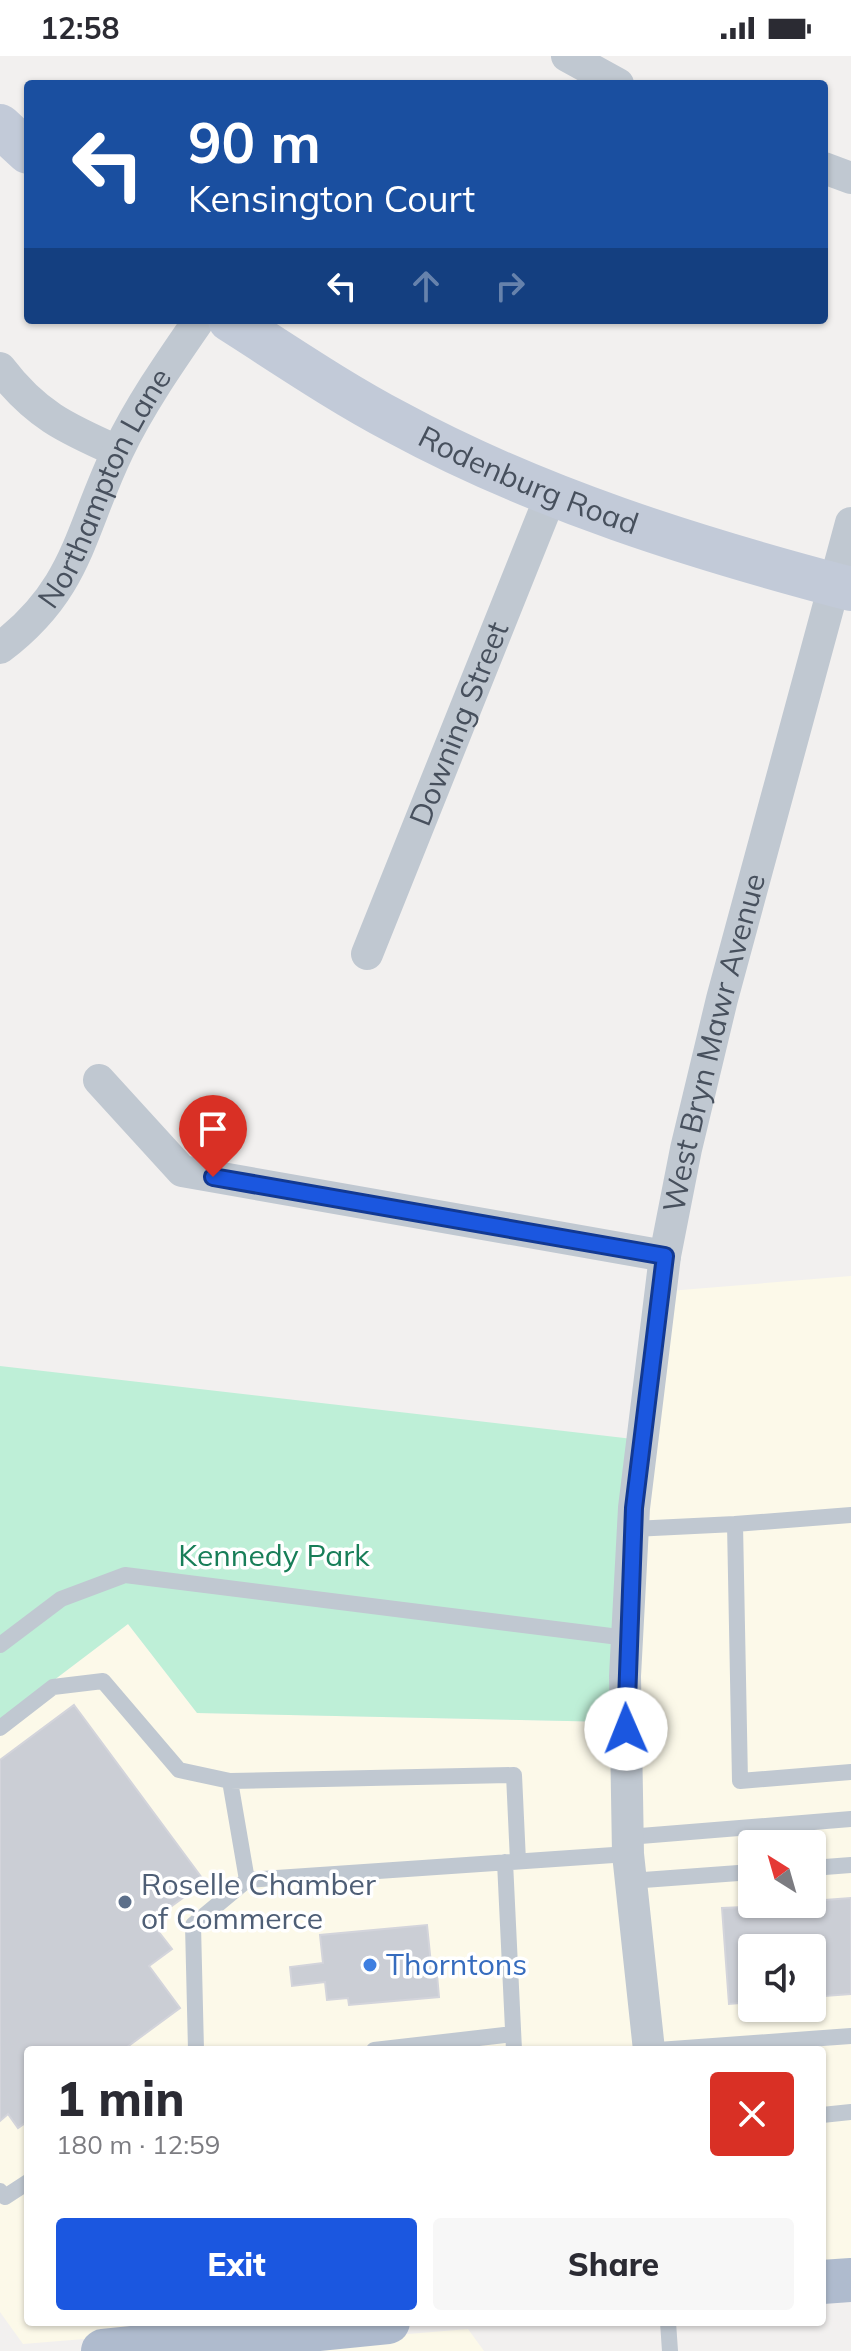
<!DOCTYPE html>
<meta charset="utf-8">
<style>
:root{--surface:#fff;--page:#f7f7f7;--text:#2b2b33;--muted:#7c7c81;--accent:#1b57e0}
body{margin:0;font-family:Mulish,sans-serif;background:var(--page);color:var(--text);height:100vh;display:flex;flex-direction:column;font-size:30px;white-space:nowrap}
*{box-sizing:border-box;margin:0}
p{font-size:26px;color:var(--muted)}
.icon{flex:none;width:44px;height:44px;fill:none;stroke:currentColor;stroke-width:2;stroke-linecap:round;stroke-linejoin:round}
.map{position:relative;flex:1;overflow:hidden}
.sheet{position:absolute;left:24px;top:1990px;width:802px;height:280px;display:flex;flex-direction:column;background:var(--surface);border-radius:8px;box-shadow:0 2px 6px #0004}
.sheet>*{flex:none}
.hud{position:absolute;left:24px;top:24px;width:804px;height:244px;border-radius:8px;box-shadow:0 2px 6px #0004;background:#1a4fa0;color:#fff;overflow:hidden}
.needle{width:52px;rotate:323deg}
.buttons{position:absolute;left:738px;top:1774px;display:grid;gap:16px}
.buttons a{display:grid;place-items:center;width:88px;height:88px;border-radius:8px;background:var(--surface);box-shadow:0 2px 6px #0004;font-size:40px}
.pin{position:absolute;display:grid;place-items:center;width:68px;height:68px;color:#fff;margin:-82px -34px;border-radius:50% 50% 50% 0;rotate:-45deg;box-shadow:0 0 8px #0007}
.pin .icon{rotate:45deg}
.me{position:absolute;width:88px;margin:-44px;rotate:359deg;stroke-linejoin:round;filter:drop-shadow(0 0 6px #0008)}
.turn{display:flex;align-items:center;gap:28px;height:168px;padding:0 32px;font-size:36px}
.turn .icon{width:104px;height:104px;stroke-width:2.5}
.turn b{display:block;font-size:56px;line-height:68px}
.lanes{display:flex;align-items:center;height:76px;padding:0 32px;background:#0003;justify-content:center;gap:40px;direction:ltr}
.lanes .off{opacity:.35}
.round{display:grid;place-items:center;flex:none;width:84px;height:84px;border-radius:8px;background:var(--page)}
.summary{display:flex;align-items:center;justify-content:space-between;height:136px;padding:0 32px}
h1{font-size:48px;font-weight:800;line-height:60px}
.action{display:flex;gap:16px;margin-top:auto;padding:16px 32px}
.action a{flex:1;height:92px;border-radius:8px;background:var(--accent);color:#fff;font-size:32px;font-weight:800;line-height:92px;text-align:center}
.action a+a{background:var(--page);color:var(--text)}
.status{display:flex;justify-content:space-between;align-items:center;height:56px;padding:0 40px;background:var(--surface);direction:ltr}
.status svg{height:22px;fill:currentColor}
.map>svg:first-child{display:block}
</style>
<div class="status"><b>12:58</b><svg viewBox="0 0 49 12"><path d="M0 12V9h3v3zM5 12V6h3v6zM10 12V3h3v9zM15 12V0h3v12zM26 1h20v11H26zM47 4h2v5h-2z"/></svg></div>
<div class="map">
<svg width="851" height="2295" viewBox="0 0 851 2295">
<rect width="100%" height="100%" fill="#f2f0ef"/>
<path fill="#fcf9e9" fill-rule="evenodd" d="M851,1220V2219L822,2222V1994H660L637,1772L641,1464L669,1235ZM752,1788H812V1848H752ZM752,1892H812V1952H752Z
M128,1568L197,1657L614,1666L638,1994H28V2266H294L23,2288L0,2256V1665Z
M468,2273L484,2295H207Z"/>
<path fill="#beefd7" d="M0,1310L633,1383L614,1666L197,1657L128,1568L0,1665Z"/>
<path fill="#cbced5" stroke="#d3d4db" stroke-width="2" d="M74,1649L202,1822L189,1832L191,1836L162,1857L159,1853L148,1862L172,1893L149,1910L180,1952L123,1994H28V2065L18,2072L8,2058L0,2065V1704Z
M851,1842V1938L812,1941V1892H752V1946L729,1948L722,1852L812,1848V1845Z
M427,1869L431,1908L436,1907L439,1941L349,1949L348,1942L327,1944L325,1926L292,1930L290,1911L323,1907L320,1879Z"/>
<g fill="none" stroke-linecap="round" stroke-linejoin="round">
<path stroke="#c0c8d1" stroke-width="16" d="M735,1468L851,1459
M633,1473L735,1468L740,1725L851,1716
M0,1589L61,1543L125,1519L627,1582
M0,1672L53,1631L103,1625L179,1714L230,1725L514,1719L518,1805
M230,1725L247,1824
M628,1781L851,1763
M505,1806L514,1994
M812,1812L851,1809
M630,1825L752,1816
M196,1994L193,1869L247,1824L628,1798
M374,1994L513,1978
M658,1994L851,1980
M822,2059L851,2056
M0,2135L5,2141L28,2126
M668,2266L670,2295"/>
<g stroke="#c0c8d1" stroke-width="32">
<path d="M567,0L618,28"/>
<path d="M824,112L851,122"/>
<path d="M0,312C35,358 65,372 117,395"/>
<path id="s1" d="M0,592C78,533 79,476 118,395C140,349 170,306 199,264"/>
<path id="s2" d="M367,898L551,439"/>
<path d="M99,1024L182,1115L665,1200"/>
<path id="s3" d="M649,1994L628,1798L625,1620L634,1452L665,1200L686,1093L722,943L851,467"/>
</g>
<g stroke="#c2cad8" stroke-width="44">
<path d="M0,70L28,96"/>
<path id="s4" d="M230,264C285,299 339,336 396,366C538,443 695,492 851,533"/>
</g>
<path stroke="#afbbce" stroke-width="44" d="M822,2226L851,2224
M103,2295L388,2266"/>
</g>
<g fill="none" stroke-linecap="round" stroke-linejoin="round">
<defs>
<path id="route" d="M213,1121L665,1200L634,1452L626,1673"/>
</defs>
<use href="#route" stroke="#123992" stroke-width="20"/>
<use href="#route" stroke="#1b57e0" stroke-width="14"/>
</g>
<circle fill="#5c6f8a" stroke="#fff" stroke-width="3" cx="125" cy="1846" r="8"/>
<circle fill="#3f7fe0" stroke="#fff" stroke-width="3" cx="370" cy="1909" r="8"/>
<g text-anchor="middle" stroke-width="7" stroke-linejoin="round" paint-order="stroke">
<g font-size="30" fill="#47505d" stroke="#fff">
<text dy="10" stroke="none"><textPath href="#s4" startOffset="340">Rodenburg Road</textPath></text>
<text dy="10" stroke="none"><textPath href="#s1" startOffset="194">Northampton Lane</textPath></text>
<text dy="10" stroke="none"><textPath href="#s2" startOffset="248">Downing Street</textPath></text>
<text dy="10" stroke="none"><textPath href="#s3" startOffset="1016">West Bryn Mawr Avenue</textPath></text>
</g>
<g font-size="30" fill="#187e58" stroke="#fff">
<text x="274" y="1510">Kennedy Park</text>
</g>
<g font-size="30" fill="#4e5e75" stroke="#fff" text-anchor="start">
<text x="141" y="1839">Roselle Chamber<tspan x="141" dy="34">of Commerce</tspan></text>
</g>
<g font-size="30" fill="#366cbe" stroke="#fff" text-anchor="start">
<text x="386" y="1919">Thorntons</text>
</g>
</g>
</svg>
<div class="buttons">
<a><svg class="needle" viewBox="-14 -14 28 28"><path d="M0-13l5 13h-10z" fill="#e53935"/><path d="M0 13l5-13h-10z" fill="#7c7c81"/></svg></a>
<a><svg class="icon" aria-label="sound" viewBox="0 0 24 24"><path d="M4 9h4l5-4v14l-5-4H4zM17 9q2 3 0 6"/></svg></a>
</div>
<div class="pin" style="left:213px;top:1121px;background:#d93025"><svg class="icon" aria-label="arrive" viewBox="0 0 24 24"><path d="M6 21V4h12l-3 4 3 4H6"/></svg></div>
<svg class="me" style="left:626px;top:1673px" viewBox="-20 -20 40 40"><circle r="19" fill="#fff"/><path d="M0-13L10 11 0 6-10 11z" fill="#1b57e0"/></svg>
<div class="hud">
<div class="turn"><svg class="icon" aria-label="left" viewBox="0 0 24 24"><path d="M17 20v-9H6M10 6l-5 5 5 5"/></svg><div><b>90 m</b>Kensington Court</div></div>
<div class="lanes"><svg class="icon" aria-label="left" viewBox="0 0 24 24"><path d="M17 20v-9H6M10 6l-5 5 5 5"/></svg><svg class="icon off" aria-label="ahead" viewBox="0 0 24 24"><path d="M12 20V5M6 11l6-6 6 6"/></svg><svg class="icon off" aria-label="right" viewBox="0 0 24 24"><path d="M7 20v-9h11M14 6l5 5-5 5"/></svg></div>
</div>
<section class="sheet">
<div class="summary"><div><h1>1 min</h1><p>180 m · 12:59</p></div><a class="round" style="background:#d93025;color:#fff"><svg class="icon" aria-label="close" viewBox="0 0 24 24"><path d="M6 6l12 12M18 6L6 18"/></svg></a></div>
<div class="action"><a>Exit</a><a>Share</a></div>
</section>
</div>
